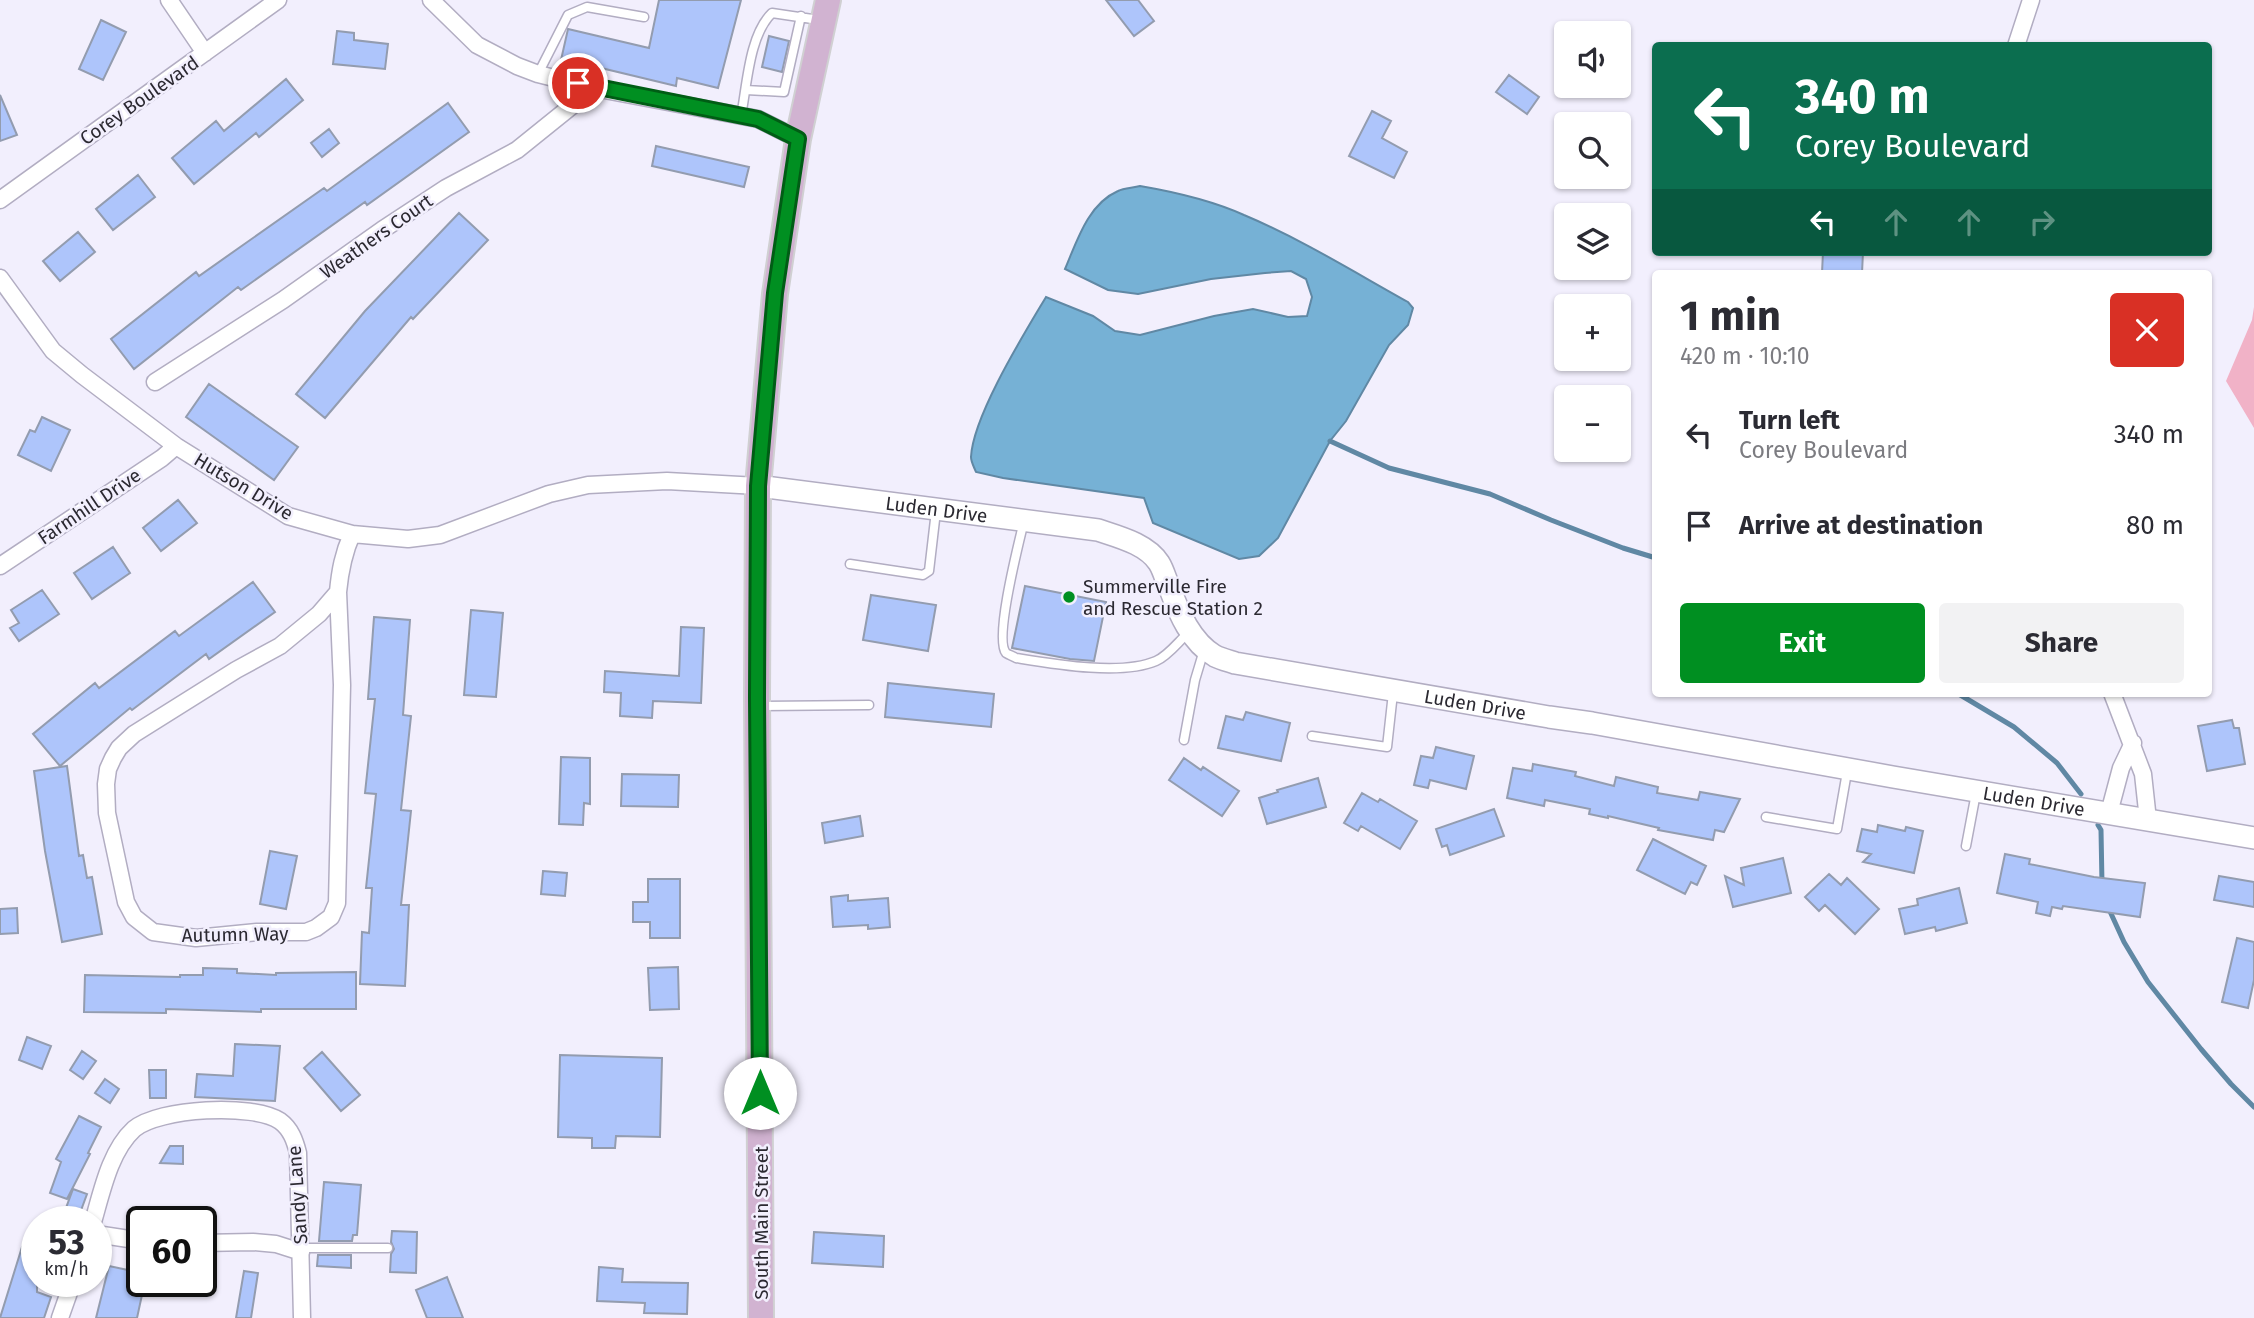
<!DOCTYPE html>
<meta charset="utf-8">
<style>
:root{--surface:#fff;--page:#f2f2f3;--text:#2b2b33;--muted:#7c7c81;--accent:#008f21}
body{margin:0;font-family:"Fira Sans",sans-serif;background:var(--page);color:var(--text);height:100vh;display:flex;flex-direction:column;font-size:26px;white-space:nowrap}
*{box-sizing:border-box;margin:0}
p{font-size:23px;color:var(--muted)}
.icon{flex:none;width:38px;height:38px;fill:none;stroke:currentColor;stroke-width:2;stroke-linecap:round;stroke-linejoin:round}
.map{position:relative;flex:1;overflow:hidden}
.side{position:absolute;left:1652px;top:270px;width:560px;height:427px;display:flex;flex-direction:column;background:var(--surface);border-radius:7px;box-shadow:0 2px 5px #0004}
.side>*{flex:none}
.hud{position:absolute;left:1652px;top:42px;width:560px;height:214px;border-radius:7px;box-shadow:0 2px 5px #0004;background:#0b6e4f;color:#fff;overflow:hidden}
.controls{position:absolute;left:1554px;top:21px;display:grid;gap:14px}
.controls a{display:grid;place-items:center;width:77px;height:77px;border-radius:7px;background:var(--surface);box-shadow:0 2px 5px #0004;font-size:35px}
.speed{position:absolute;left:21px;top:1206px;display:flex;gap:14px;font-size:35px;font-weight:700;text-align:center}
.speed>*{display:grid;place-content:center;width:91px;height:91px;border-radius:50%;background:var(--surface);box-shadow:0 2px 5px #0004;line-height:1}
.speed small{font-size:18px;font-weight:400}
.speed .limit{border:4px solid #111;border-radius:10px;background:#fff;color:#111}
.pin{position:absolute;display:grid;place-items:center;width:60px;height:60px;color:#fff;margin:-30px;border:4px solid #fff;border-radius:50%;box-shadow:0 2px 7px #0007}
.me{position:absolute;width:77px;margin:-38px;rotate:0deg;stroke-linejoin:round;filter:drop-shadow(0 0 5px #0008)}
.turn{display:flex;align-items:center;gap:24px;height:147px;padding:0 28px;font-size:32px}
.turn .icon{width:91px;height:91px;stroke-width:2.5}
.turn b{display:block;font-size:49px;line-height:60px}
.lanes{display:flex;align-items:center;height:66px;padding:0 28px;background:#0003;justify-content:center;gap:35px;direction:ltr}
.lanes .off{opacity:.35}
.round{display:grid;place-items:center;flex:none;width:74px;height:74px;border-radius:7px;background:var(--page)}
.overview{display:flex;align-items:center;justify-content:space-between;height:119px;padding:0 28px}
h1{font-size:42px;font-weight:700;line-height:52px}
.primary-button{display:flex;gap:14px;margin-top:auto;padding:14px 28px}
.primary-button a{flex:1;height:80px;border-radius:7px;background:var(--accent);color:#fff;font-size:28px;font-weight:700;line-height:80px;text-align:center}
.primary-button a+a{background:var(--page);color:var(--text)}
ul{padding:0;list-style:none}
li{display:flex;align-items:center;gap:21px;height:91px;padding:0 28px}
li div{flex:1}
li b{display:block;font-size:26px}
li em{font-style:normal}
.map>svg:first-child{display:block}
</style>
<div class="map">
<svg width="2254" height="1318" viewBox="0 0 2254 1318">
<rect width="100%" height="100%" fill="#f2effd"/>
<path fill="#f1b2c7" d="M2254,307V428L2226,381L2252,320Z"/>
<path fill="#76b1d5" stroke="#6088a4" stroke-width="2" d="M1140,186C1175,192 1211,200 1244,215C1301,239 1354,272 1408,302L1413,308L1408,325L1389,345L1346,421L1330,441L1278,538L1259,556L1239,559L1153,523L1144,498L1003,478L976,472C974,467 971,462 971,457C973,416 1024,334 1046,297L1093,316L1115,331L1140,335L1214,316L1253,309L1288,317L1307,316L1312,297L1306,279L1291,271L1265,273L1211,279L1138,294L1108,290L1065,269C1077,241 1088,204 1118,191C1124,188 1133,188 1140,186Z"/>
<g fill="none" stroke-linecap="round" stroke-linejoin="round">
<path stroke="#6088a4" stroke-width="5" d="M1330,441L1389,468L1490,494L1551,520L1623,548L1656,558
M1957,693L2014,727L2057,763L2081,794
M2098,825L2101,830L2102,884
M2108,907L2124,942L2148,982L2201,1049L2231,1084L2254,1107"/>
</g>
<path fill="#aec5fb" stroke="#939caf" stroke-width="2" d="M659,0H741L718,88L677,78L676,86L576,62L575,64L561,60L568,29L649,48Z
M1106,0H1138L1154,21L1134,36Z
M101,20L126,32L103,80L79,69Z
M337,31L354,33V40L388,44L385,69L333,64Z
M769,36L789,41L782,72L762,67Z
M1509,75L1539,97L1527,114L1496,92Z
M286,79L303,100L259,137L256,133L194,184L172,158L216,121L224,131Z
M0,95L17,135L0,141Z
M448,103L469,132L367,205L365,202L241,290L238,287L134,369L111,339L196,272L199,276L324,188L327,191Z
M1372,111L1391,121L1382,138L1407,152L1394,178L1349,156Z
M329,129L339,143L322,157L311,143Z
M656,146L749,167L744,187L652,166Z
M138,175L155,197L113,230L96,209Z
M459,213L488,240L413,319L411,317L325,418L296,394L365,311Z
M78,232L95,252L60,281L43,261Z
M1823,252H1863L1862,273H1822Z
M209,384L298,447L274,480L186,417Z
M42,417L70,430L51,471L18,455L30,430L35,432Z
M178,500L197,523L161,551L143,528Z
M113,547L130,573L92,599L74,573Z
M253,582L275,612L209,659L206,654L132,710L130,708L60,766L33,734L95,683L99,688L175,631L179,636Z
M1025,586L1106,602L1094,661L1070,659L1012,648Z
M42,590L59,614L19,641L10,628L19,623L11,610Z
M871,595L936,605L928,651L863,640Z
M471,610L503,613L496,697L464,695Z
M374,617L410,620L403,715L411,716L401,810L411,811L401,905H409L405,986L360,984L362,932L369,933L372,888H366L376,794L365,793L375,699H368Z
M681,627L704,628L701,703L653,701L652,718L620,716L621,693L604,692L605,671L679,676Z
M888,683L994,694L991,727L885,717Z
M1246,712L1290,723L1281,761L1218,748L1226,716L1243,720Z
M2232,720L2234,728H2239L2245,764L2207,771L2198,726Z
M1436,747L1474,756L1466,789L1430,780L1428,788L1414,785L1421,756L1433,758Z
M561,757L590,758V804L584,803L583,825L559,824Z
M1184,758L1201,770L1203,767L1239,791L1222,816L1169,780Z
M1533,764L1576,772L1575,776L1614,786L1616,777L1658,787L1657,793L1698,800L1700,792L1740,799L1724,832L1715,830L1713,840L1658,830L1659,828L1608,816V818L1589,814L1590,809L1545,800L1544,806L1507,798L1513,768L1532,771Z
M67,766L79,856L83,855L87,878L92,877L102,934L62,942L45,851L34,771Z
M622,774L679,775L678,807L621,806Z
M1318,778L1326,807L1267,824L1259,798L1278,792L1277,790Z
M1362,793L1378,802L1380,799L1417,821L1400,849L1361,826L1358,831L1344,823Z
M1494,809L1504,836L1450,855L1447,845L1442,847L1436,829Z
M860,816L863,836L825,843L822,823Z
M1878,825L1905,831L1906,827L1923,831L1914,873L1863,862L1871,854L1857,851L1862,829L1877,832Z
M1653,839L1706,866L1697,885L1691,882L1685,894L1637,870Z
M270,851L297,856L286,909L260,904Z
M2005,854L2030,859L2029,864L2094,877L2145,883L2140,917L2063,906L2062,909L2052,907L2050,916L2036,913L2038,902L1997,893Z
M1783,858L1791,893L1733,907L1725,876L1744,885L1741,868Z
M543,871L567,873L565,896L541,894Z
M1829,874L1841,885L1847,878L1879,909L1855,934L1825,905L1819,911L1805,897Z
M2219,876L2254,882V907L2214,900Z
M648,879H680V938H650V922H633V902H648Z
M1959,888L1967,923L1936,931L1935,927L1905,934L1899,909L1918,905L1917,899Z
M848,895V901L888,898L890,927L868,929V925L833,927L831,897Z
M17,908L18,933L0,934V909Z
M2237,938L2254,942V980L2248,1008L2222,1002Z
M678,967L679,1009L650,1010L648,968Z
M203,968L237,969V973L276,975V973L356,972V1009H261V1012L166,1009V1013L84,1012L85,975L180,977V975H203Z
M27,1037L51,1046L42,1069L19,1060Z
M235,1044L280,1046L275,1101L195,1097L197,1074L233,1076Z
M82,1051L96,1061L83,1079L70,1070Z
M322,1052L360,1095L341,1111L304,1068Z
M560,1055L662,1058L660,1137L616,1136L615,1148H592V1138L558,1137Z
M149,1070H166V1098H150Z
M105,1079L119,1089L110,1103L95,1093Z
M79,1116L101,1127L88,1153L90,1154L67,1199L50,1193L61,1162L56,1159Z
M170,1146H183V1164L160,1163Z
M324,1182L361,1185L357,1235H353L352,1241H319Z
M73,1189L87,1194L80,1213L66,1208Z
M392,1231L417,1232L416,1273L390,1272L391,1254L394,1249L391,1242Z
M814,1232L884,1236L883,1267L812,1263Z
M22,1247L37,1252V1292L51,1297L44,1318H0Z
M318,1255H351V1268L317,1266Z
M109,1266L142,1273V1281H145L137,1318H96Z
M599,1267L623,1269L622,1282L688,1283L687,1314L644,1313L645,1303L597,1301Z
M244,1271L258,1273L251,1318H236Z
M447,1277L463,1318H427L416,1290Z"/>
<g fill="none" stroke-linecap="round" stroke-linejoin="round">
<defs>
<path id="lane" d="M538,74L568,15L587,7L644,17
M746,90L784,92L801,16
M741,116C747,86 749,35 772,13L819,20
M1024,521C1019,542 994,639 1006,653C1009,655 1013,656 1016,658C1053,664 1121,676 1156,661C1168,656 1178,642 1188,633
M850,564L923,575L929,571L936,511
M760,706L869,705
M1312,736L1387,747L1393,693
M1184,740L1195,680L1204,650
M1766,817L1837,829L1847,772
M1966,846L1976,793
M301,1248H388"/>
<path id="street" d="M169,0L205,53
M431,0L477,45L517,66L538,74L594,88L758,119L798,139
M2016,46L2031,0
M0,200L278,0
M0,278L53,351L82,375L176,446L288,516L352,534L408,539L440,535L549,494L588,485L667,481L758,486
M155,382L283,300L382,230L446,188L517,150L594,88
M0,566L162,458L176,446
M338,592L342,685L337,903L331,917L316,928L306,932H257L196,938L153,932L134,917L126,902L107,813L106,784L108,769L113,758L119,748L134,734L236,670L280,646L319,614Z
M338,592C340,571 343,554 352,534
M2112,693L2143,774L2148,820
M2109,813L2121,768L2133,743
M93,1222C102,1191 110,1151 134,1129C159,1108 253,1103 280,1121C291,1129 295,1141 298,1153L302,1318
M96,1234L142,1241
M201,1243L253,1242L276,1244L301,1252
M60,1318L73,1281"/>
<g id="secondary">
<path id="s1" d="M758,486L1098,530C1119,537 1147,544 1159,563C1164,571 1166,581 1170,589C1179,613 1191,642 1215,656C1221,659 1229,661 1235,663L1549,717L1592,723L1893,777L2254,838"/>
</g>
<path id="primary" d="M761,1318L757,698L758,486L775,294L798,139L828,0"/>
</defs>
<use href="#lane" stroke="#b2adc2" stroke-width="11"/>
<use href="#street" stroke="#b2adc2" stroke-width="19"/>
<use href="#secondary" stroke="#b2adc2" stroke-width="24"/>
<use href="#primary" stroke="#d0d0d2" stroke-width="28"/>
<use href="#lane" stroke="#fff" stroke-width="8"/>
<use href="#street" stroke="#fff" stroke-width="16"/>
<use href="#secondary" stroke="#fff" stroke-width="21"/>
<use href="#primary" stroke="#d1b3d1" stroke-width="24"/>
</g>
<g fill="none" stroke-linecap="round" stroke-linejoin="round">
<defs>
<path id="route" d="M578,83L758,119L798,139L775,293L758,486L757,698L760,1093"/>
</defs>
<use href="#route" stroke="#005d15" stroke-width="18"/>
<use href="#route" stroke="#008f21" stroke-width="12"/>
</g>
<circle fill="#008f21" stroke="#f2effd" stroke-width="2.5" cx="1069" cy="597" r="7"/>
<g text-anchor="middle" stroke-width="5" stroke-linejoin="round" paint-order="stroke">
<g font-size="19" fill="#2b2931" stroke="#f2effd">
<text transform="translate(139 100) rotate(-35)" y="7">Corey Boulevard</text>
<text transform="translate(376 236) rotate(-35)" y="7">Weathers Court</text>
<text transform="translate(244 486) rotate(31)" y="7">Hutson Drive</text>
<text transform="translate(89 506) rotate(-34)" y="7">Farmhill Drive</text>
<text dy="7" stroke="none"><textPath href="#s1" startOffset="180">Luden Drive</textPath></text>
<text dy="7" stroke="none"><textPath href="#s1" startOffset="789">Luden Drive</textPath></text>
<text dy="7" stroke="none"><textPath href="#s1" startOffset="1356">Luden Drive</textPath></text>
<text transform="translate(235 934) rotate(-1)" y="7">Autumn Way</text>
<text transform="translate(297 1195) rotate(-94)" y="7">Sandy Lane</text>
<text transform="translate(761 1223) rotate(-90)" y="7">South Main Street</text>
</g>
<g font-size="19" fill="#2b2931" stroke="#f2effd" text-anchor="start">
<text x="1083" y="593">Summerville Fire<tspan x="1083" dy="22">and Rescue Station 2</tspan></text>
</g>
</g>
</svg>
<div class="controls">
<a><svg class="icon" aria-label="sound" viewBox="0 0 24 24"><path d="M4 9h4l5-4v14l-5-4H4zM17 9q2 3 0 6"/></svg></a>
<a><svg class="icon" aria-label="search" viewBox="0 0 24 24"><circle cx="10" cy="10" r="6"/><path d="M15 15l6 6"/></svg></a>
<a><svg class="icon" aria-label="layers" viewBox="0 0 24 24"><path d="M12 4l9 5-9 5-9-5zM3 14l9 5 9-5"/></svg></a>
<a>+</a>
<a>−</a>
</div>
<div class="speed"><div>53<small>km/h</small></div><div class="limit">60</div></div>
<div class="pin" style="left:578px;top:83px;background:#d93025"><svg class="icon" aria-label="arrive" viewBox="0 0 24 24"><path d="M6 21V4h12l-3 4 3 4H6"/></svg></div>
<svg class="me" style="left:760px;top:1093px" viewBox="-20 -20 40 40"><circle r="19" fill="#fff"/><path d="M0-13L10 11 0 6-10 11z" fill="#008f21"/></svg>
<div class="hud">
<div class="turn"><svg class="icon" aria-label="left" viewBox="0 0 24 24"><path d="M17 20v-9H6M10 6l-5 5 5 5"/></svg><div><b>340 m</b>Corey Boulevard</div></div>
<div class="lanes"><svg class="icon" aria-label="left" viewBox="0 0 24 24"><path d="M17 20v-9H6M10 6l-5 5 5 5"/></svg><svg class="icon off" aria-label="ahead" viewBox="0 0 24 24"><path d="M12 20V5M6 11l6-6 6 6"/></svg><svg class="icon off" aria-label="ahead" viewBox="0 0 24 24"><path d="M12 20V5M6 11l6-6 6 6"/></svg><svg class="icon off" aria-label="right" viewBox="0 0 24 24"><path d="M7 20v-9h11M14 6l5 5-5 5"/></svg></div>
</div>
<section class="side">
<div class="overview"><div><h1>1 min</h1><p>420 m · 10:10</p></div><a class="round" style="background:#d93025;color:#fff"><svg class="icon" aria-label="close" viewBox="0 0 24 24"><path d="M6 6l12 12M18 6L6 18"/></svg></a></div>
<ul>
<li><svg class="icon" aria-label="left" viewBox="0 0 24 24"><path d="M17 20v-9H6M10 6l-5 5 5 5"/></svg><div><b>Turn left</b><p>Corey Boulevard</p></div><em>340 m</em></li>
<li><svg class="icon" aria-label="arrive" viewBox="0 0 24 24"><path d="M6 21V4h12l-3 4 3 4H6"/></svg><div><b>Arrive at destination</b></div><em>80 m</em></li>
</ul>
<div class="primary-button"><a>Exit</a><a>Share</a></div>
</section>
</div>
